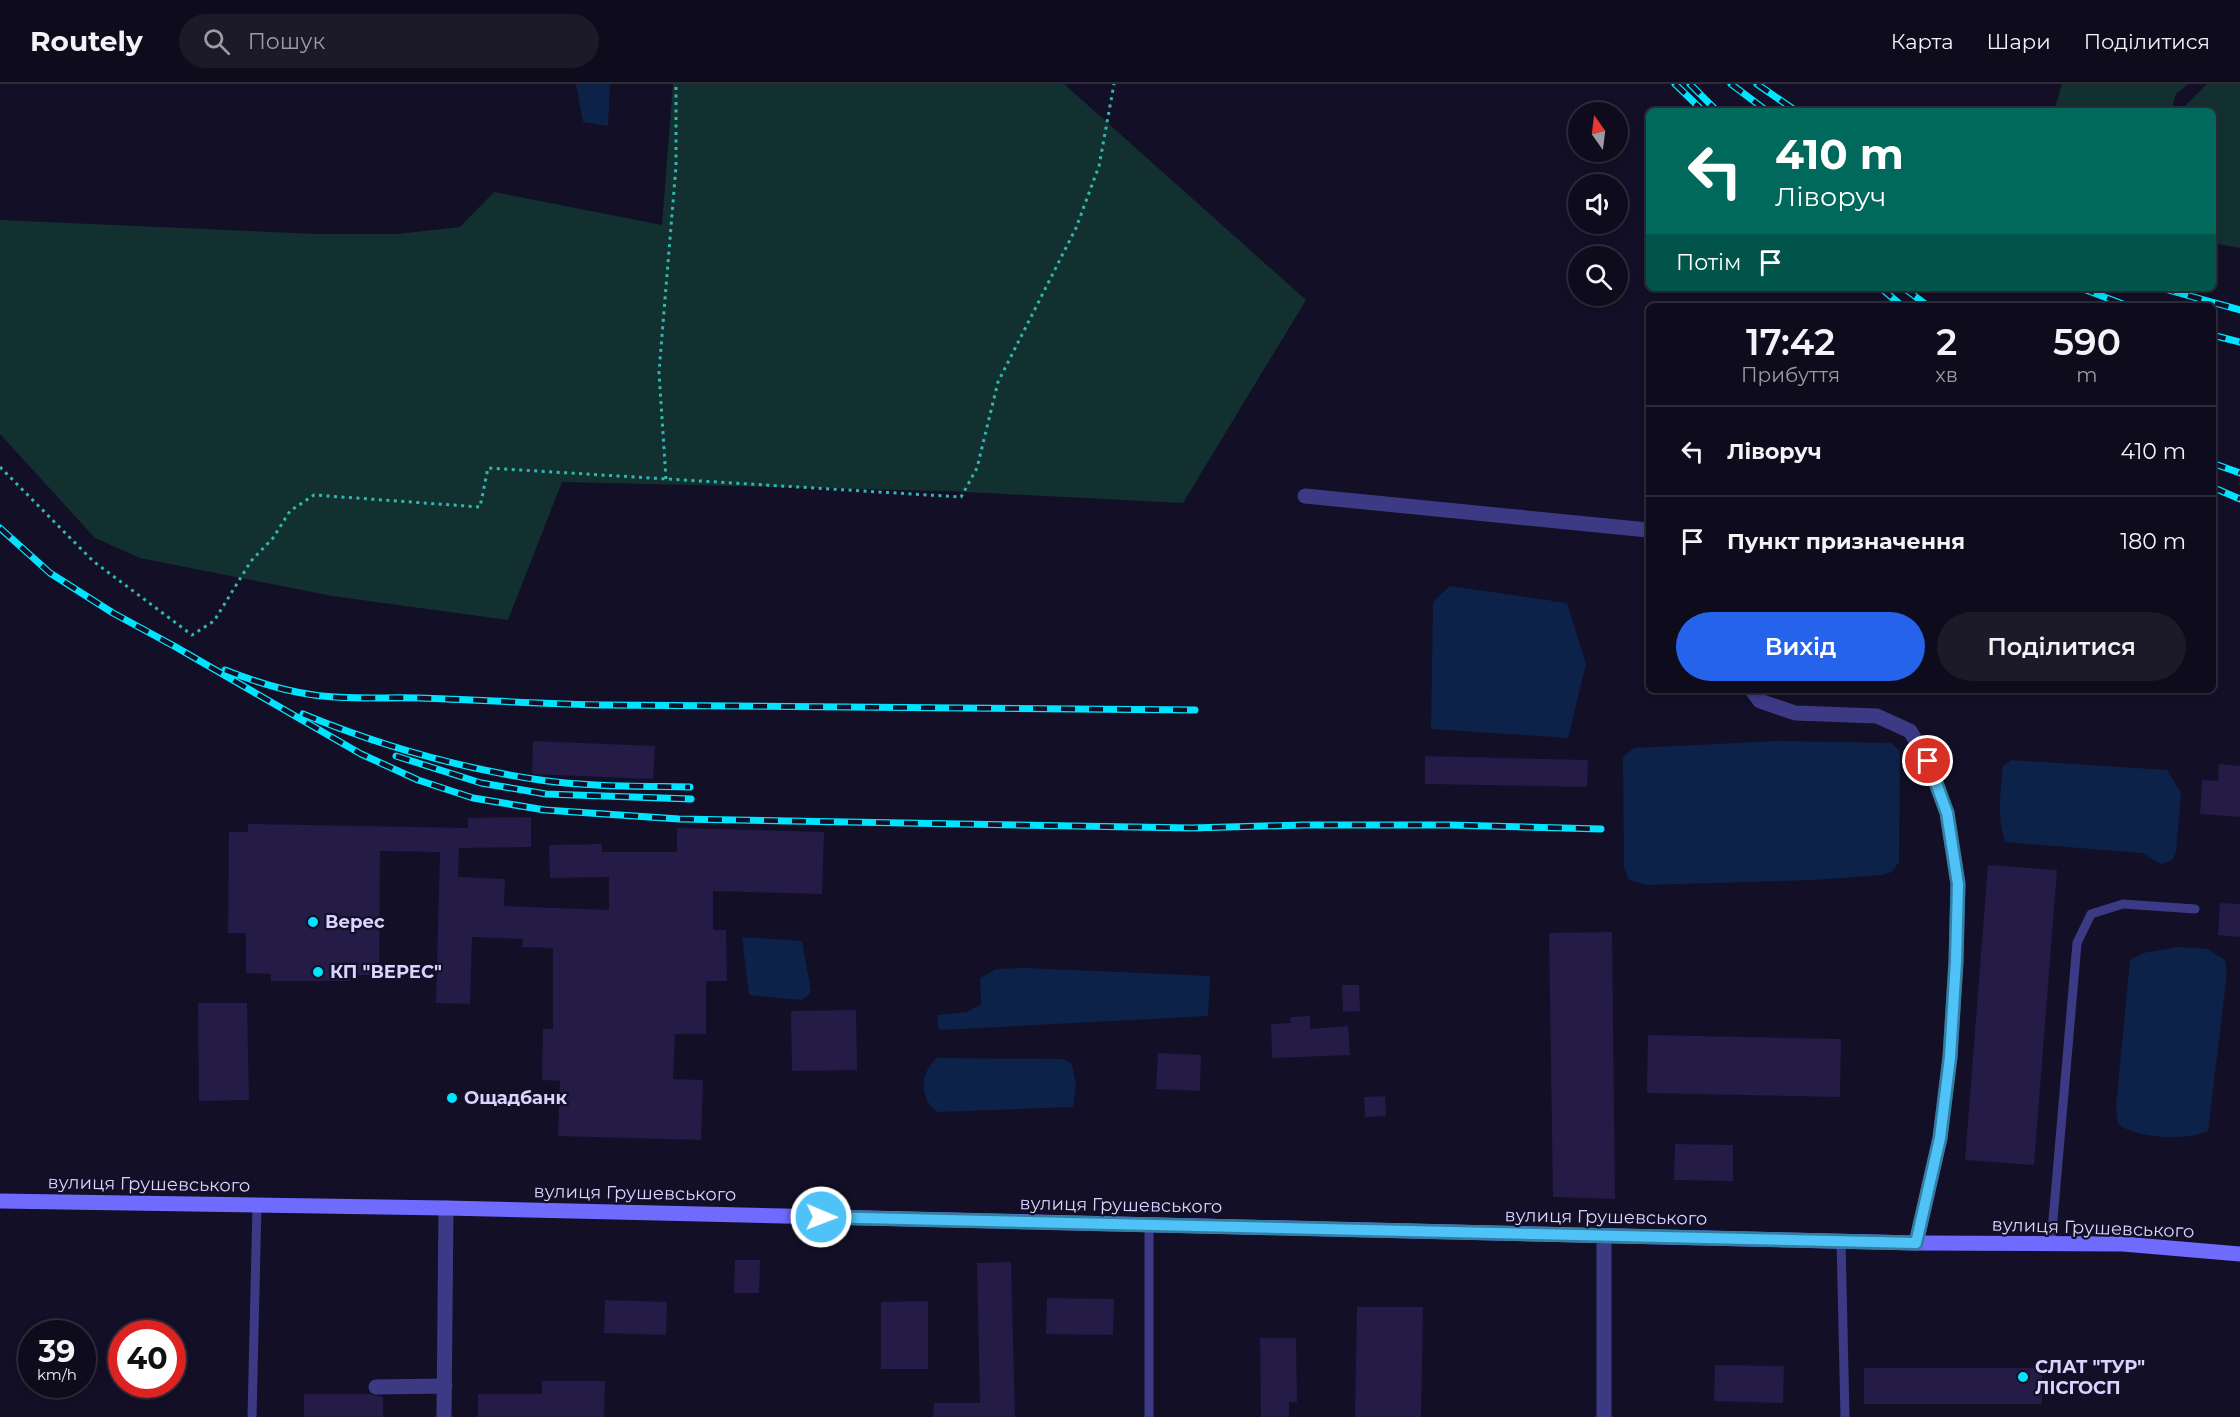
<!DOCTYPE html>
<html lang="uk">
<meta charset="utf-8">
<style>
:root{--surface:#0e0b1c;--page:#1c1929;--text:#f1f3f6;--muted:#9b9ba3;--line:#2e2b3b;--accent:#2563eb}
body{margin:0;font-family:Montserrat,sans-serif;background:var(--page);color:var(--text);height:100vh;display:flex;flex-direction:column;font-size:22px;white-space:nowrap}
*{box-sizing:border-box;margin:0}
p{font-size:20px;color:var(--muted)}
.icon{flex:none;width:33px;height:33px;fill:none;stroke:currentColor;stroke-width:2;stroke-linecap:round;stroke-linejoin:round}
.map{position:relative;flex:1;overflow:hidden}
.drawer{position:absolute;left:1646px;top:219px;width:570px;height:390px;display:flex;flex-direction:column;background:var(--surface);border-radius:9px;box-shadow:0 3px 9px #0003,0 0 0 2px var(--line)}
.drawer>*{flex:none}
.hud{position:absolute;left:1646px;top:24px;width:570px;height:183px;border-radius:9px;box-shadow:0 3px 9px #0003,0 0 0 2px var(--line);background:#00695c;color:#fff;overflow:hidden}
.needle{width:39px;rotate:346deg}
.buttons{position:absolute;left:1568px;top:18px;display:grid;gap:12px}
.buttons a{display:grid;place-items:center;width:60px;height:60px;border-radius:50%;background:var(--surface);box-shadow:0 3px 9px #0003,0 0 0 2px var(--line);font-size:30px}
.speed{position:absolute;left:18px;top:1236px;display:flex;gap:12px;font-size:30px;font-weight:700;text-align:center}
.speed>*{display:grid;place-content:center;width:78px;height:78px;border-radius:50%;background:var(--surface);box-shadow:0 3px 9px #0003,0 0 0 2px var(--line);line-height:1}
.speed small{font-size:15px;font-weight:400}
.speed .limit{border:9px solid #d22;background:#fff;color:#111}
.pin{position:absolute;display:grid;place-items:center;width:51px;height:51px;color:#fff;margin:-26px;border:3px solid #fff;border-radius:50%;box-shadow:0 2px 6px #0007}
.me{position:absolute;width:66px;margin:-33px;rotate:91deg;stroke-linejoin:round;filter:drop-shadow(0 0 4px #0008)}
.turn{display:flex;align-items:center;gap:21px;height:126px;padding:0 30px;font-size:27px}
.turn .icon{width:78px;height:78px;stroke-width:2.5}
.turn b{display:block;font-size:42px;line-height:51px}
.then{display:flex;align-items:center;height:57px;padding:0 30px;background:#0003;gap:12px;font-size:22px}
.eta{display:flex;justify-content:space-evenly;align-items:center;height:102px;text-align:center}
.eta b{font-size:36px;font-weight:600;line-height:42px}
.cta{display:flex;gap:12px;margin-top:auto;padding:12px 30px}
.cta a{flex:1;height:69px;border-radius:36px;background:var(--accent);color:#fff;font-size:24px;font-weight:600;line-height:69px;text-align:center}
.cta a+a{background:var(--page);color:var(--text)}
ul{padding:0;list-style:none}
li{display:flex;align-items:center;gap:18px;height:90px;padding:0 30px;border-top:2px solid var(--line)}
li div{flex:1}
li b{display:block;font-size:22px}
li em{font-style:normal}
header{display:flex;align-items:center;gap:36px;box-sizing:border-box;height:84px;padding:0 30px;background:var(--surface);border-bottom:2px solid var(--line)}
header strong{font-size:28px}
nav{display:flex;gap:33px;margin-inline-start:auto;font-size:21px}
.search{width:420px;height:54px;background:var(--page);display:flex;align-items:center;gap:15px;box-sizing:border-box;padding:0 21px;border-radius:33px;color:var(--muted);font-size:22px}
.map>svg:first-child{display:block}
</style>
<header>
<strong>Routely</strong>
<div class="search"><svg class="icon" aria-label="search" viewBox="0 0 24 24"><circle cx="10" cy="10" r="6"/><path d="M15 15l6 6"/></svg>Пошук</div>
<nav><a>Карта</a><a>Шари</a><a>Поділитися</a></nav>
</header>
<div class="map">
<svg width="2240" height="1333" viewBox="0 0 2240 1333">
<rect width="100%" height="100%" fill="#130f26"/>
<path fill="#12302f" d="M673,0H1064L1306,216L1183,419L946,407L562,398L508,536L332,512L140,474L95,454L0,350V136L317,150H397L460,143L494,108L662,141Z
M2062,0H2188L2176,10L2171,27H2054Z
M2207,0H2240V164L2213,159L2212,27H2183L2185,22Z"/>
<path fill="#0c2248" d="M576,0H610L608,42L583,38Z
M1450,502L1567,519L1586,580L1568,654L1431,645L1433,518Z
M1778,657L1891,659L1900,667L1899,778L1892,788L1882,791L1814,796L1646,801L1629,796L1624,784L1623,673L1634,664Z
M2011,676L2167,686L2181,709L2176,768L2172,776L2161,780L2142,769L2005,758C1997,731 2000,709 2003,682Z
M742,853L802,857L811,908L802,916L749,911Z
M2179,863L2208,865L2225,876L2227,890L2208,1047C2186,1057 2137,1055 2118,1040L2116,1022L2130,876L2143,869Z
M1026,884L1210,892L1208,932L939,946L937,931L967,928L981,920L980,894L996,885Z
M937,974L1064,975L1072,980L1076,1001L1073,1023L938,1028C918,1015 920,988 937,974Z"/>
<path fill="#241b47" d="M533,657L655,662L653,695L532,690Z
M1425,672L1588,676L1587,703L1425,700Z
M2219,680L2240,682V733L2200,730L2202,696L2218,697Z
M531,733V763L459,764L458,793L505,795L504,822L609,826V793L550,794L549,761L602,760V768H677V744L824,748L822,810L713,807V846H726L727,897H706V950H675L673,995L703,996L701,1056L558,1052L560,997L542,996L543,945H553V864L522,863L523,855L472,853L470,920L436,919L440,768L380,767L379,891H350V897H271V890L246,889V849H228L229,748H248V740L468,744V734Z
M1988,781L2057,786L2034,1081L1965,1076Z
M2220,819L2240,820V853L2218,851Z
M1612,848L1615,1115L1553,1113L1549,849Z
M1342,901H1359L1360,927L1343,928Z
M198,919H247L249,1016L199,1017Z
M856,926L857,986L792,987L791,927Z
M1310,932V945L1348,942L1350,971L1272,974L1271,940L1291,939L1290,933Z
M1648,951L1841,955L1840,1013L1647,1009Z
M1158,969L1201,971L1200,1007L1156,1005Z
M1385,1012L1386,1032L1365,1033L1364,1013Z
M1675,1060L1733,1061V1097L1674,1096Z
M735,1176H760L759,1209H734Z
M1011,1178L1015,1333H933L934,1319H980L977,1179Z
M1047,1214L1114,1215L1113,1251L1046,1250Z
M605,1216L667,1218L666,1251L604,1249Z
M928,1217V1285H881V1218Z
M1357,1223H1423L1421,1333H1355Z
M1260,1254H1296L1297,1318H1289V1333H1261Z
M1715,1281L1784,1282L1783,1319L1714,1317Z
M1864,1284H2042V1320H1864Z
M542,1297H605L604,1333H478V1310H542Z
M304,1310H370L383,1313V1333H304Z"/>
<g fill="none" stroke-linecap="round" stroke-linejoin="round">
<path stroke="#2fb8b0" stroke-width="3" stroke-dasharray="3 4.5" stroke-linecap="butt" d="M0,383L93,477L192,551L214,537L251,477L273,454L290,427L314,411L480,423L488,384L961,413L977,384L998,298L1076,144L1099,82L1114,0
M666,395L659,288L676,82V0"/>
<path stroke="#3d3a85" stroke-width="9" d="M1149,1141V1333
M1841,1156L1845,1333
M2051,1159L2077,859L2091,830L2123,820L2195,825
M252,1333L257,1121"/>
<path stroke="#3d3a85" stroke-width="15" d="M1305,412L1648,446
M1752,606L1760,617L1795,629L1877,632L1910,647L1928,677L1947,729L1958,800L1956,877L1950,973L1940,1054L1916,1159
M376,1303L445,1302
M444,1333L446,1124
M1604,1333V1152"/>
<path stroke="#6f6bff" stroke-width="15" d="M0,1117L446,1124L1916,1159L2123,1160L2240,1170"/>
<defs>
<path id="rail" d="M1675,0L1703,27
M1690,0L1717,27
M1731,0L1767,27
M1757,0L1796,27
M1881,204L1902,222
M1904,204L1928,222
M2081,204L2128,222
M2161,204L2240,226
M2212,251L2240,258
M2212,379L2240,389
M2212,403L2240,415
M0,444L50,489L113,529L174,562L361,670L418,696L473,714L545,726L679,735L1192,744L1303,741H1450L1601,745
M225,586C253,597 284,607 314,611C348,616 384,613 419,614C482,616 544,620 607,621L1195,626
M303,630C378,661 459,684 540,696C589,703 641,702 690,703
M396,672L481,699L546,710L691,715"/>
</defs>
<use href="#rail" stroke="#00e5ff" stroke-width="7"/>
<use href="#rail" stroke="#130f26" stroke-width="4.5" stroke-dasharray="14" stroke-linecap="butt"/>
</g>
<g fill="none" stroke-linecap="round" stroke-linejoin="round">
<defs>
<path id="route" d="M821,1133L1916,1159L1940,1054L1950,973L1956,877L1958,800L1947,729L1928,677"/>
</defs>
<use href="#route" stroke="#337fa1" stroke-width="15"/>
<use href="#route" stroke="#4fc3f7" stroke-width="10"/>
</g>
<g fill="#00e5ff" stroke="#130f26" stroke-width="2">
<circle cx="313" cy="838" r="6"/>
<circle cx="318" cy="888" r="6"/>
<circle cx="452" cy="1014" r="6"/>
<circle cx="2023" cy="1293" r="6"/>
</g>
<g text-anchor="middle" stroke-width="4.5" stroke-linejoin="round" paint-order="stroke">
<g font-size="18" font-weight="bold" fill="#d9d4ff" stroke="#130f26" text-anchor="start">
<text x="325" y="844">Верес</text>
<text x="330" y="894">КП "ВЕРЕС"</text>
<text x="464" y="1020">Ощадбанк</text>
<text x="2035" y="1289">СЛАТ "ТУР"<tspan x="2035" dy="21">ЛІСГОСП</tspan></text>
</g>
<g font-size="18" fill="#d9d4ff" stroke="#130f26">
<text transform="translate(149 1100) rotate(1)" y="6">вулиця Грушевського</text>
<text transform="translate(635 1109) rotate(1)" y="6">вулиця Грушевського</text>
<text transform="translate(1121 1121) rotate(1)" y="6">вулиця Грушевського</text>
<text transform="translate(1606 1133) rotate(1)" y="6">вулиця Грушевського</text>
<text transform="translate(2093 1144) rotate(2)" y="6">вулиця Грушевського</text>
</g>
</g>
</svg>
<div class="buttons">
<a><svg class="needle" viewBox="-14 -14 28 28"><path d="M0-13l5 13h-10z" fill="#e53935"/><path d="M0 13l5-13h-10z" fill="#9b9ba3"/></svg></a>
<a><svg class="icon" aria-label="sound" viewBox="0 0 24 24"><path d="M4 9h4l5-4v14l-5-4H4zM17 9q2 3 0 6"/></svg></a>
<a><svg class="icon" aria-label="search" viewBox="0 0 24 24"><circle cx="10" cy="10" r="6"/><path d="M15 15l6 6"/></svg></a>
</div>
<div class="speed"><div>39<small>km/h</small></div><div class="limit">40</div></div>
<div class="pin" style="left:1928px;top:677px;background:#d93025"><svg class="icon" aria-label="arrive" viewBox="0 0 24 24"><path d="M6 21V4h12l-3 4 3 4H6"/></svg></div>
<svg class="me" style="left:821px;top:1133px" viewBox="-20 -20 40 40"><circle r="17" fill="#4fc3f7" stroke="#fff" stroke-width="3"/><path d="M0-11L8 9 0 5-8 9z" fill="#fff"/></svg>
<div class="hud">
<div class="turn"><svg class="icon" aria-label="left" viewBox="0 0 24 24"><path d="M17 20v-9H6M10 6l-5 5 5 5"/></svg><div><b>410 m</b>Ліворуч</div></div>
<div class="then">Потім<svg class="icon" aria-label="arrive" viewBox="0 0 24 24"><path d="M6 21V4h12l-3 4 3 4H6"/></svg></div>
</div>
<section class="drawer">
<div class="eta">
<div><b>17:42</b><p>Прибуття</p></div>
<div><b>2</b><p>хв</p></div>
<div><b>590</b><p>m</p></div>
</div>
<ul>
<li><svg class="icon" aria-label="left" viewBox="0 0 24 24"><path d="M17 20v-9H6M10 6l-5 5 5 5"/></svg><div><b>Ліворуч</b></div><em>410 m</em></li>
<li><svg class="icon" aria-label="arrive" viewBox="0 0 24 24"><path d="M6 21V4h12l-3 4 3 4H6"/></svg><div><b>Пункт призначення</b></div><em>180 m</em></li>
</ul>
<div class="cta"><a>Вихід</a><a>Поділитися</a></div>
</section>
</div>
